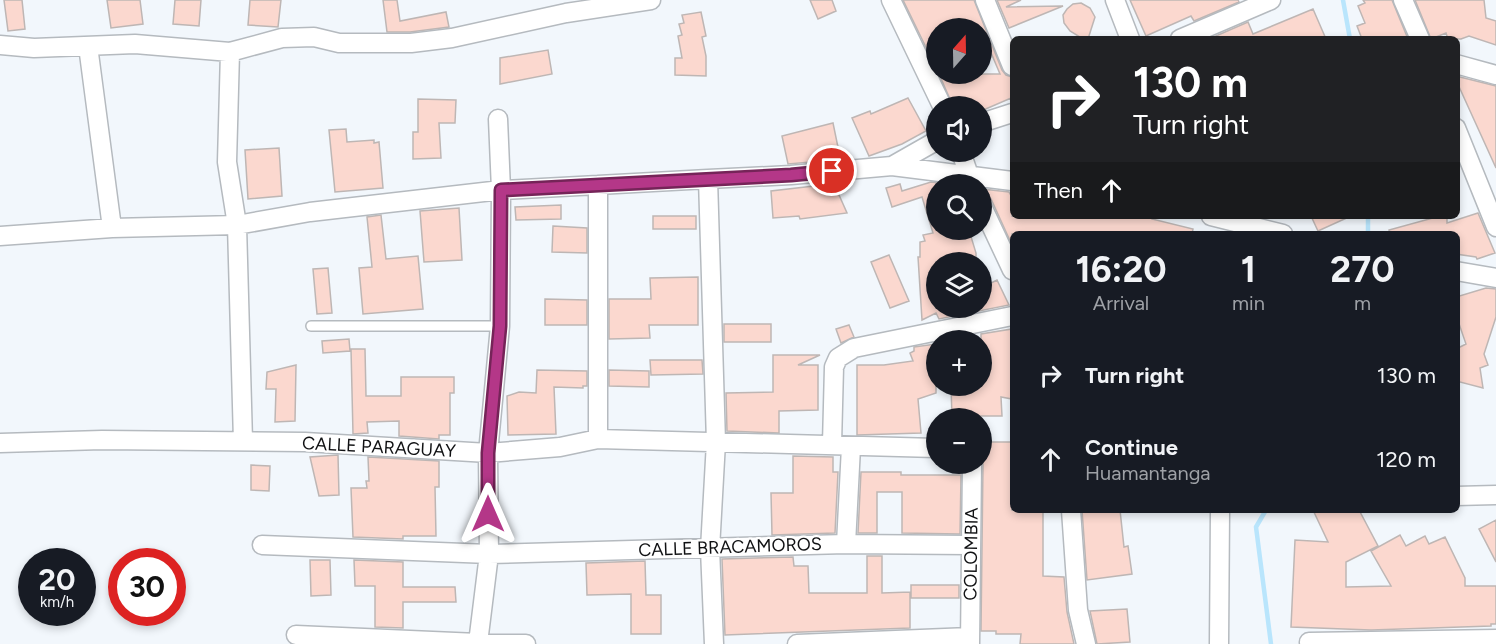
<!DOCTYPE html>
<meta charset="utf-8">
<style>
:root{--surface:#171b24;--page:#242831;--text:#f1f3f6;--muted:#9ea1a6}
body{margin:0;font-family:Figtree,sans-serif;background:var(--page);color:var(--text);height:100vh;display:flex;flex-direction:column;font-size:22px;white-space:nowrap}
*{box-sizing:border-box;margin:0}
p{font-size:20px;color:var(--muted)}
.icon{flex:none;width:33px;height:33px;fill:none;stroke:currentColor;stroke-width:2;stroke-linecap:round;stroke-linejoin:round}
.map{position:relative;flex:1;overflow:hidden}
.drawer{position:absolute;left:1010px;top:231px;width:450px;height:282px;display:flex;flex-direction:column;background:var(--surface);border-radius:9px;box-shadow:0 3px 9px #0003}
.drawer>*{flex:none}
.hud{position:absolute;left:1010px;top:36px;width:450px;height:183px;border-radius:9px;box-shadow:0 3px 9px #0003;background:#202124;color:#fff;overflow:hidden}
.needle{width:39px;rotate:20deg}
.controls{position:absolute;left:926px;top:18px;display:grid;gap:12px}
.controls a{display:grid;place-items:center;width:66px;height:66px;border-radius:50%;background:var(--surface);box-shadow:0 3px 9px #0003;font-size:30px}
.speed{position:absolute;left:18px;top:548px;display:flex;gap:12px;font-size:30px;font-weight:700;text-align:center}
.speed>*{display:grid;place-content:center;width:78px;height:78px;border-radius:50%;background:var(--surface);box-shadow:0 3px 9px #0003;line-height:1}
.speed small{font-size:15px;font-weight:400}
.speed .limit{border:9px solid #d22;background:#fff;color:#111}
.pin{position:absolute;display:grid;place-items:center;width:51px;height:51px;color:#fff;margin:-26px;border:3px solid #fff;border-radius:50%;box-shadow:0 2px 6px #0007}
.me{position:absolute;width:66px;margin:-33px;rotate:0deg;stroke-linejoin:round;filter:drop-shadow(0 0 4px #0008)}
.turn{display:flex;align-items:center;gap:21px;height:126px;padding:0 24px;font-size:27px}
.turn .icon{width:78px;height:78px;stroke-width:2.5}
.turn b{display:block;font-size:42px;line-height:51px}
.then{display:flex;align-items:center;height:57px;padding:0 24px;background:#0003;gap:12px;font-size:22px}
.eta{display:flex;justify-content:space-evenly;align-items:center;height:102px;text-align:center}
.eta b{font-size:36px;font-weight:700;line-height:42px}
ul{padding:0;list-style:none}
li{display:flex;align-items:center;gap:18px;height:84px;padding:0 24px}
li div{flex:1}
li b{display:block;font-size:22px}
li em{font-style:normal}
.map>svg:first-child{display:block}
</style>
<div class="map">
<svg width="1496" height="644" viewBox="0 0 1496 644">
<rect width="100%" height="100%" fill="#f2f7fc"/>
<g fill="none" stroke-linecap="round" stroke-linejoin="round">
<path stroke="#b9e5fc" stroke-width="4.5" d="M1343,0L1350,39
M1368,216V234
M1266,510L1256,527L1271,644"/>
</g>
<path fill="#fbd8cf" stroke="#beb6b4" stroke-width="1.5" d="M4,0H22L25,29L8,31Z
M107,0H140L143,24L111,28Z
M175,0H201L199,26L173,24Z
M250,0H281L278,27L248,25Z
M383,0H397L400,21L446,12L449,27L410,32H387Z
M810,0H832L836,11L818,19Z
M903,0H974L1002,70L1006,75L1012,77V102L1011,98L981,111V106H953L939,74H1000L986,41L981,43V28H936V68Z
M997,0H1021L1006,7L1063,6L1009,28Z
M1130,0H1238L1239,2L1194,21L1191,16L1146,36Z
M1363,0H1392L1408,39H1362L1357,26L1365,23L1358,6L1365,3Z
M1415,0H1484L1486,18L1496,21V45L1469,36L1461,39H1448L1446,33L1431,39Z
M1081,3L1090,8L1095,17L1088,39H1083L1070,31L1064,23L1063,15L1067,9L1073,4Z
M1313,9L1326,39H1209L1248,22L1253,34Z
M701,12L706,36L702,37L706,56V76L675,75V58H682L678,36L682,35L679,24L684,23L682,15Z
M548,50L552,74L500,84V58Z
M1456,76L1496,86V168L1456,80Z
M908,98L926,131L902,144L869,156L852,118L870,111L871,114Z
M418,99L456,100L455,123H439L441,158L413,159V132H418Z
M833,123L840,157L822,161L788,164L782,136Z
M346,129L347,142L374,140V143L379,142L383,188L335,192L329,130Z
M279,148L282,196L248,199L245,150Z
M931,182L947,184H936V230H969L976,253V258L963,262H936V308H981V288L997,280L1009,305L939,319L936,313L922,320L918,257H920V242L925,241L923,235L933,233L922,197L892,207L886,188L900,184L902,191Z
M814,186H835L847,213L800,219L799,216L773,218L771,191Z
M982,189L1009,192L1012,197V216H1153L1152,219L1193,229L1192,234H1012V245L991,199L987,194L981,193Z
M561,205V219L516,220L515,207Z
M459,208L462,260L424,262L420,211Z
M1478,213L1495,253L1477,259L1476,257L1456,254V234H1390L1389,230L1440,216H1447V223Z
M381,215L386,259L418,256L423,309L363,314L359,268L372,267L367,217Z
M653,216H696V229H653Z
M1311,216H1351L1318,231Z
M553,226L587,228V253L552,252Z
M889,255L909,301L890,308L871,262Z
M328,268L332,313L317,314L313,269Z
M698,277V325H649L650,338L609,339V299H651L650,278Z
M1486,288L1496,289V317L1484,354L1488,365L1480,368L1483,388L1456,381V349L1466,344L1456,315V297Z
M545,299L587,300V325H545Z
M724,324H771V342H724Z
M849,325L854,337L841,343L836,329Z
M1012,329V399L1001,397L1002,416H967V418H952L951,386H981V334Z
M349,339L350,351L323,353L322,341Z
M936,344V393L918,399L921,433L857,435V365H884L913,361L910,353L914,351V347Z
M351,349H365L366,396H401V377H454V393H450V435H439V439L399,436V421L367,422L368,433L353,434Z
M773,355H820L798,365H818V410L779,411V433L727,431L726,393L773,392Z
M650,360H702L703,374L651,375Z
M296,365L295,421L275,422L276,389H266L267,372Z
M537,370L587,371V386H583V388L554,387L556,434L508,435L507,396L519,392L536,393Z
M609,370L649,371V387L609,386Z
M981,442H1012V510H1043V576L1064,577L1067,612L1074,644H1020L1021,634H996V631H981L983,464L981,458Z
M338,455L339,495L319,496L310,457Z
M793,456L833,457V472H838L835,533L772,535L771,493H793Z
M368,457L439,461V487H435L436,536H403V539L353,537L351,488H367L366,481H369Z
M251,465L270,466L269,491L251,490Z
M861,472H901V475H961L960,534L902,533V492H877V533H858Z
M1082,510H1120L1124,547L1128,546L1132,574L1087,580Z
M1313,510H1359L1378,546L1346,562V587L1391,586L1371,551L1400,535L1406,546L1425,536L1429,544L1445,537L1465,578V586H1496V624H1491V626L1371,630L1291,627L1295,540L1328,542Z
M1496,520V562L1479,529Z
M867,556H882V593L910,592V628L725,635L722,559L793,557L794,566H808L809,593H867Z
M310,560H330L331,595L311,596Z
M354,560L403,562V587H455L456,602H403V628L375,627V586H355Z
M645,561L646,595H661V634H631V594L587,595L586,563Z
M911,585H959V598H911Z
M1127,609L1130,642L1097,644L1090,611Z"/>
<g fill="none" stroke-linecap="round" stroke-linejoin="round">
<defs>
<path id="lane" d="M311,326H500"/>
<path id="street" d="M891,0L942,106
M985,0L1012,66
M1115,0L1130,39
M1403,0L1420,39
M1180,39L1271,0
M0,45L34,48L135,44L230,52L282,38L314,37L339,43H411L452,38L566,13L651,0
M88,46L112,228
M230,52L227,162L237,225L243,441
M1456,64L1496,75
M981,123L1012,113
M1456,128L1496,227
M961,152L972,184
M892,166L936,141
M981,204L1012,270
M1211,216L1283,234
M0,236L112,228L237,225L310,212L501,190L498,119
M1456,271L1496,278
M598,439V185L708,179
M0,443L102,440L305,442L488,453L560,447L598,439L936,448
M832,444L834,367L838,358L854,348L1012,316
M1456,496L1496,495
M1071,510L1078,610L1086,644
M846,544L851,447
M262,545L489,554L488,453L500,326L501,190L598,185
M296,635L478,643L489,554L846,544L970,545
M1309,642L1496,639
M478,644H526
M714,644L710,549L716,442L708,179L791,175L892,166L1012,181
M797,644L970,637
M970,644L972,464
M1219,644L1220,510"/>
</defs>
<use href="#lane" stroke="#b5babf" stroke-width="12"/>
<use href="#street" stroke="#b5babf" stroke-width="21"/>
<use href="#lane" stroke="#fff" stroke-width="9"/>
<use href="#street" stroke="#fff" stroke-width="18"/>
</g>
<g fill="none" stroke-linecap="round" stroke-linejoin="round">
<defs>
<path id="route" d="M488,514V453L500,326L501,190L791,175L832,171"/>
</defs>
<use href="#route" stroke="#752458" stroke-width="15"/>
<use href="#route" stroke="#b43788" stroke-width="10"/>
</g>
<g text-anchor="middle" stroke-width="4.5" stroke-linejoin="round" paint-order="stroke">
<g font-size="18" fill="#101113" stroke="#fff">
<text transform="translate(379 447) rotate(3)" y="6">CALLE PARAGUAY</text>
<text transform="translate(730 547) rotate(-2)" y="6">CALLE BRACAMOROS</text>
<text transform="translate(971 554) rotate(-89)" y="6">COLOMBIA</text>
</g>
</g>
</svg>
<div class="controls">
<a><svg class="needle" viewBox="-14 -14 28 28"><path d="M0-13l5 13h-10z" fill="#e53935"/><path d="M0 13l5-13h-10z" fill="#9ea1a6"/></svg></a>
<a><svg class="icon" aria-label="sound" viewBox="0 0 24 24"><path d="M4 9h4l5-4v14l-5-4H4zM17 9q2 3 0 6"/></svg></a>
<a><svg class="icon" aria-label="search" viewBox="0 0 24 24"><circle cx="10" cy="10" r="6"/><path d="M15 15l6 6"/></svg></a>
<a><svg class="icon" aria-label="layers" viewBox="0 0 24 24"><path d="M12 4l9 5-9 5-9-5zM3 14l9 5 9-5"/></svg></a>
<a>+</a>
<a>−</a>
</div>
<div class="speed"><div>20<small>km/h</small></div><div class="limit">30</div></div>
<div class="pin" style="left:832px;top:171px;background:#d93025"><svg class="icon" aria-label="arrive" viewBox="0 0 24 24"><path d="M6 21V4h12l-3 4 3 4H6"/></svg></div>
<svg class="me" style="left:488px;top:514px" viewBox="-20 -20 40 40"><path d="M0-17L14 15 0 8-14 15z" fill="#b43788" stroke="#fff" stroke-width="4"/></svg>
<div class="hud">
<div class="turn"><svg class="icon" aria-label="right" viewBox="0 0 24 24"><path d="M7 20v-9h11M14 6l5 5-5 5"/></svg><div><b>130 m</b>Turn right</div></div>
<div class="then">Then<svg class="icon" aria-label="ahead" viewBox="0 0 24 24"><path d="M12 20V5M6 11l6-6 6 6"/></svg></div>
</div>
<section class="drawer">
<div class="eta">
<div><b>16:20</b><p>Arrival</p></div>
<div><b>1</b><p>min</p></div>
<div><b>270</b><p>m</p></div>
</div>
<ul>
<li><svg class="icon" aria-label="right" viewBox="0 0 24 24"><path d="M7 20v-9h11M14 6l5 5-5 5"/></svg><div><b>Turn right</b></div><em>130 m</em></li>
<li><svg class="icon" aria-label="ahead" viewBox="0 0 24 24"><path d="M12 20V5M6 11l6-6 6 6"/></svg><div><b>Continue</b><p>Huamantanga</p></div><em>120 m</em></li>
</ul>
</section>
</div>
